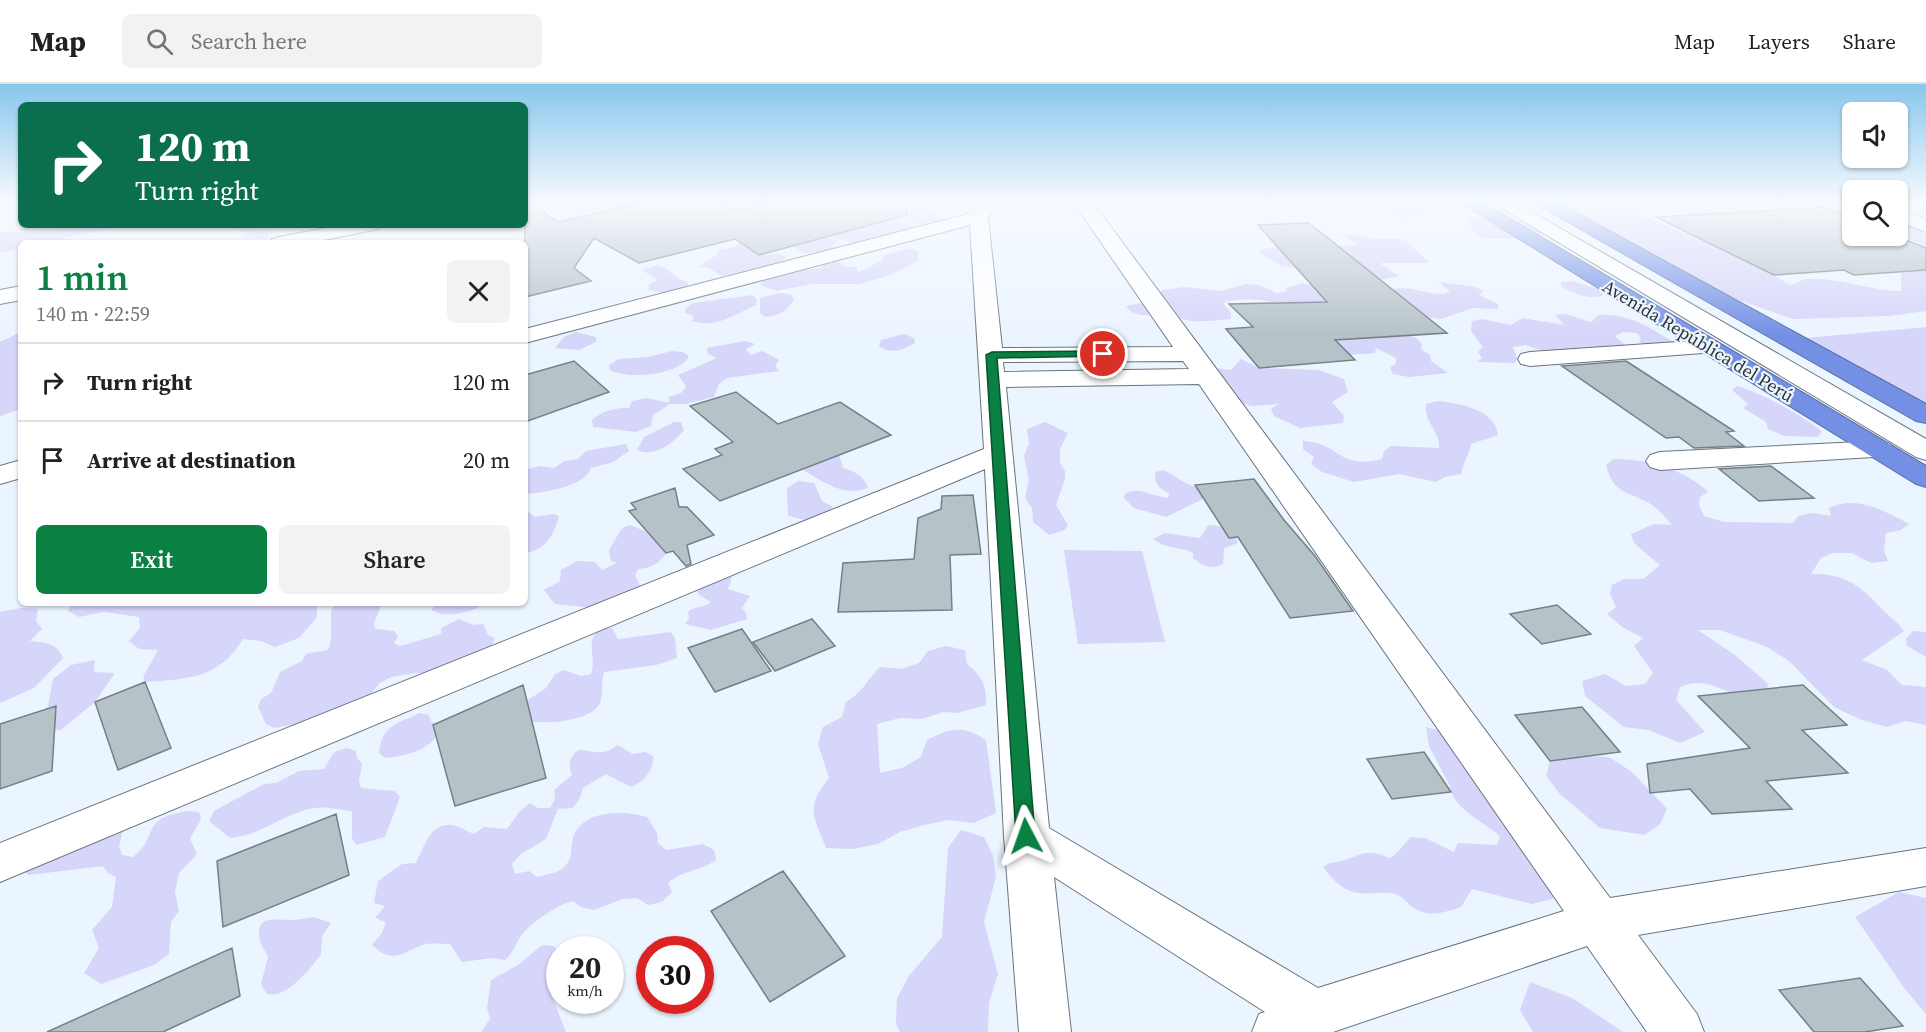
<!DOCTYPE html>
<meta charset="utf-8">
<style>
:root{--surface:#fff;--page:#f2f2f2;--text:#222;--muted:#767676;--line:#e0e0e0;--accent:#0b8043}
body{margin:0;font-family:"Source Serif 4",serif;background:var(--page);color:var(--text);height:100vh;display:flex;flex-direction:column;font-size:22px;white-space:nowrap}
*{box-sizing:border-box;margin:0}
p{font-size:20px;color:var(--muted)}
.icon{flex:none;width:33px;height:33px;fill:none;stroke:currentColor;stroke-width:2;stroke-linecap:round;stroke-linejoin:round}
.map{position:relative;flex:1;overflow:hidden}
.drawer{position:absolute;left:18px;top:156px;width:510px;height:366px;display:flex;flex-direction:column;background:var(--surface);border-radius:9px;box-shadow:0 2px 4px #0004}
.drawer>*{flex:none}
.top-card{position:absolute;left:18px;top:18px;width:510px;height:126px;border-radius:9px;box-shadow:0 2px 4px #0004;background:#0b6e4f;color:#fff;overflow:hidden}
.buttons{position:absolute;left:1842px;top:18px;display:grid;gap:12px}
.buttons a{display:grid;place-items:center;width:66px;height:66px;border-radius:9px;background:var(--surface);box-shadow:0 2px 4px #0004;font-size:30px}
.speed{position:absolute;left:546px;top:852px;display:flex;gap:12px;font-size:30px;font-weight:700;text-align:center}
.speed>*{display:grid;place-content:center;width:78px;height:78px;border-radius:50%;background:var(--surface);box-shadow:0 2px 4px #0004;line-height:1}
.speed small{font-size:15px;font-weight:400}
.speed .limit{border:9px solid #d22;background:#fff;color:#111}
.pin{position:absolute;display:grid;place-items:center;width:51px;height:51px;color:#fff;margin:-26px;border:3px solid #fff;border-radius:50%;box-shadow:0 2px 6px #0007}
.me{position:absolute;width:66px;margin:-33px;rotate:356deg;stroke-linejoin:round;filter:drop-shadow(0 0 4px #0008)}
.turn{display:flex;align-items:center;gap:21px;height:126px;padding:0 18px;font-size:27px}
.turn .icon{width:78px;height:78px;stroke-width:2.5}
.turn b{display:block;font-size:42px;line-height:51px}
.round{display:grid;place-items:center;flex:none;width:63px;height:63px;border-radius:9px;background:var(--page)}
.head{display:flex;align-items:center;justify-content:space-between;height:102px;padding:0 18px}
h1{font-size:36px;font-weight:600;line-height:45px;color:var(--accent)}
.action{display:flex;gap:12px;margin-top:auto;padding:12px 18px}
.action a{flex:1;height:69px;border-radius:9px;background:var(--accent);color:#fff;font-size:24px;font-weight:600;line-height:69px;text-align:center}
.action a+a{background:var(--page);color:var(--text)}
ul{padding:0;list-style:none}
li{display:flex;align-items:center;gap:18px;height:78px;padding:0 18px;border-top:2px solid var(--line)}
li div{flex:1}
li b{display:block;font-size:22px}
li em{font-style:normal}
header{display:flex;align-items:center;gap:36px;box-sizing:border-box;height:84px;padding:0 30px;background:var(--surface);border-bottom:2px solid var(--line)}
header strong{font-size:28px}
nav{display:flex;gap:33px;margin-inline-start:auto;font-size:21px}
.search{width:420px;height:54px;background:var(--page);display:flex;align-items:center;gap:15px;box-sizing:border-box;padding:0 21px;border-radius:9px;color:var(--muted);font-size:22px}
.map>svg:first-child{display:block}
</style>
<header>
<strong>Map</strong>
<div class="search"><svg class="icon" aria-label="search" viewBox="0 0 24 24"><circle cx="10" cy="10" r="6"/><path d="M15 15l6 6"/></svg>Search here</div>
<nav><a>Map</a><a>Layers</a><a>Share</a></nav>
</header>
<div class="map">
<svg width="1926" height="948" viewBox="0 0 1926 948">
<rect width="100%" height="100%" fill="#ebf5ff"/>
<path fill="#d6d5fa" d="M559,119H645C618,125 583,136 559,119Z
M872,119L925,122L924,127L943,133L946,138L925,141L909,137L905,130Z
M1362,119H1416L1423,125L1421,131L1404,134Z
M1560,119H1631L1639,130L1747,175L1790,201C1796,200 1802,195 1807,195C1839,193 1870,207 1901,207V189L1926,186V227L1889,232L1793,235L1739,216L1645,170Z
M1665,119H1705L1726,134L1709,139Z
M1470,132L1502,138L1521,137L1542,148L1541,151L1536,154L1487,155L1478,152L1470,145L1472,141L1464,134Z
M891,134L918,144L855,160L816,148Z
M1898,138L1926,145V163L1898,150Z
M70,141H134L61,154L75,157L72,159H21V164L0,169V148H39Z
M230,141H254L256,145L275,148L268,151V155L244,154V147L231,145Z
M1353,150L1373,155H1404L1430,179H1379L1399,192L1381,196L1282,182L1261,170L1259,166L1277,163L1357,161L1346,152Z
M820,153L835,155L837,157L832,162L839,166L830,171L802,169L793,161Z
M741,157L764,167L763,171L780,170L787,173L779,179L722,192L709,184L698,183L718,170L719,166L734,163Z
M910,164L918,167V177L890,191L860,200H812L776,207L760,201C773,187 804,186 823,184L822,180L836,176L846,183H857V188C868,186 873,179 883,176V172Z
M658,181C670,184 674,195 687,198L688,202L662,209L648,205L649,200L658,196L642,186Z
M1572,197L1608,208C1595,219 1574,210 1561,202V198Z
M1439,198L1476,203L1483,207L1479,211L1498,220V225L1473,224L1441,235L1413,231L1389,207C1409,198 1431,215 1450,208Z
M1302,199L1314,202L1395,247L1416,254L1422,260L1421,265L1430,271L1431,277L1448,289L1409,293L1393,290L1390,284L1396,279V274L1376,264L1375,269L1348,271L1281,220C1262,215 1241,213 1223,219L1231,229V235C1219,236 1206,238 1193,237C1184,236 1175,232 1165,231C1152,230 1134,235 1126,222L1146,218L1163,206L1184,203L1220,207L1247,200L1259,201L1276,209L1286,208V204Z
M779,209L790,210L794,215C787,228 780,231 765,233L760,229V214Z
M753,211L757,216L756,221C734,230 717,245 692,237L694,232L685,229L686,224L693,219Z
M1566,230L1591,238L1598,231C1627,228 1651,244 1675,259L1650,264L1639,258L1641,254L1637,249L1623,248L1615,252L1627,263L1551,270L1526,261L1513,263L1517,274L1515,279L1477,278L1482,274L1478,268L1483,263L1471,247L1472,237L1483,235L1510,241L1523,234L1564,241L1555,231Z
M1926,243V326L1795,255Z
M21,248V325L0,332V258Z
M576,248L596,253V258L579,266L555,264L564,253Z
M904,250L914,254L915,259C902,266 892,271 879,262L881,256Z
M745,257L755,260L746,265L750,271L762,267L779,276L775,282L779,287L727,294L719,300L714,313L685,320H670L653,331L651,342L636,348L593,343L592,336C604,326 614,324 629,324L632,317L647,314L669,319V313L681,309L686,302L678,291L717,274L708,270L707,264Z
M672,267L683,268L689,272C681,291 627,296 610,286L609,281L619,275L648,273Z
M1241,275L1259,284L1318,286L1344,295L1348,308L1332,318L1344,332L1343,339L1300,344L1274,332L1271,325L1279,320L1252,322L1238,318L1215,284L1231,286Z
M1737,302C1764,310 1799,330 1822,347L1818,353L1784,352L1768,345L1766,338L1743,324L1748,320L1732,306Z
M1437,317C1459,319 1495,325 1498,351L1471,360C1469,371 1463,379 1461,390L1445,393L1436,398L1399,390L1354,398L1322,388L1311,380L1314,373L1303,365V357C1341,359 1337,386 1382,375L1384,367L1391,362L1439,364C1441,349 1423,337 1426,320Z
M674,338H681L684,346C673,359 655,374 637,366L644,353Z
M1045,338L1068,349L1060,365V379L1065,387V395L1056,421L1068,441L1065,446L1049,451L1033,438L1032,424L1025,414L1029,396L1024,372L1029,360L1027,345Z
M626,360L629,367L613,378L591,384C585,403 542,409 525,410V386L540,382L554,384L565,377L578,375L586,367Z
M838,367L843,384C856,388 863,391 868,404C841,414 820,395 798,383Z
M1614,375C1645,375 1686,385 1708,408L1700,413L1699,421L1704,432L1724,438L1793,439L1798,432L1812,429L1831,432L1829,424C1857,411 1883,426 1909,440L1901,446L1886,449L1884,467L1888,477L1871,479L1852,469H1833L1821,474L1811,490C1840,489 1858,499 1877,520C1886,530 1896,536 1904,547L1862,576L1887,586L1902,601L1926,603V641L1905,637L1887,643L1859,635L1834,623L1789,577L1767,563L1720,546H1698L1735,571L1768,600L1766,612C1759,613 1750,615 1743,613C1719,606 1705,592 1680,603L1676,616L1705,648L1680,659L1649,646L1624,643L1585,612L1582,597L1605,590L1626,602L1645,600L1653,589L1634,562L1643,554L1622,543L1607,530L1616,523L1610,510L1612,501L1624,495H1643L1660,481L1634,459L1631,450L1654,440L1672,441C1667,435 1661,428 1655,423C1632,406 1614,414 1606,381Z
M1163,386C1176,392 1188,402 1202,405L1205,414L1166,433L1134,424L1124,414L1125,410C1139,401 1153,413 1168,414L1169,409C1159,405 1153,399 1156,388Z
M798,397L814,399L822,417L833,423C818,436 807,439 788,431L787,404Z
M525,425L535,433L553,430L559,432C554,451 546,466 525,469Z
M630,441L662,454V464L666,469C659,480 651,484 638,485L635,491L640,502L633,514L594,524L555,520L544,506L560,497L561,486L577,477L595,478L602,486L617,479L611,477L609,466L622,444Z
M1208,441C1220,441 1235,446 1238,459L1224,464L1223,480C1212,486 1202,482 1193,474V469C1179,462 1165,465 1153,455L1165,449L1200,454Z
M1064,466L1142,467L1165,558L1078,560Z
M725,490L732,493L728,505L750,512L742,524L746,529L747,535L711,546L685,540L689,534L688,528C695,522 703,524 711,518L699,511L697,506Z
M71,519H317V533L299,554L275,563L261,557L243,555C219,595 187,595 145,598L143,593L158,566L139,565L129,557L140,544L139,533L104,528L79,533L68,527Z
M338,519H382L374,539L375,545L394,547L398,552L394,559L400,562L441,550V544L459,535L473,541L483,540L488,551L495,554L490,564L439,591L417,589L391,593L380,599L353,630L274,644L266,640L258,623L261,615L271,609L280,588L302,577L306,570L328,566C334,551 329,539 332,524Z
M437,519H483C474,530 442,534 431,526Z
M21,524L38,525L36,537L42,545L30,557C46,559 56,558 63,574L34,604L0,619V528Z
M612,544L618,555L671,548L675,554L677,574L656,581L604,588C601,597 603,607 601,616C596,637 546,641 529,637L526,631L528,616L546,604L555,590L564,586L581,592L591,590C598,572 579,547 612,544Z
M1913,547L1926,548V573L1907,562L1906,555Z
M946,562L965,566L967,580C982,592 987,601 986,621L957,629L943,628L922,635L900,634L877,640L880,689L902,684L921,673L927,656C951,644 962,641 986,656L996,729L974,739L948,736L924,741L900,748L878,760L852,765L826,764C813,730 805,725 829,694L818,660L823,643L842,633L846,618C864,607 866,597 880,583L901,585L919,579L928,567Z
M95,576L94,588L115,589L95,618L61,646L45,645L35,636L48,622L53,595L71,581Z
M419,629L429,631L431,638L442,641C435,665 408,672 385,674L379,669C382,639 398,641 419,629Z
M1426,643L1449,649L1555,814L1532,820L1472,805L1461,823C1443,829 1429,834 1412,823C1407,819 1403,813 1398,811C1390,808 1382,809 1374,809C1350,812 1337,802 1323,783C1331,777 1335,779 1345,776C1365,769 1368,765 1390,774C1400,768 1403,760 1411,753L1425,754L1454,768L1458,759L1497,761L1500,752C1485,739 1452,724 1450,702L1429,662Z
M617,661L633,670L645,668L653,672C655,686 643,698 631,703L606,690L583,704L580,714L573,724L558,725L546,755L521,770L512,780L515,790L529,787L537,793C545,791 557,789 563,784C574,775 570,765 573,754C581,725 625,726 647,733L657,749L658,759L666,766L703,760L714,766L716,776C701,787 683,786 668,799L672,808L662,818L648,821L637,814L623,815L594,826L581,823L573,817C557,821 530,839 521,852C514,862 515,866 505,876L492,874L462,878L450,860C441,860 428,858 420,862C399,870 393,880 372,861L382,849L386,838L375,834L385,822L374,819L378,797L402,780L416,779C424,763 431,735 456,742C461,743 467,748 474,750L484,743L507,745L520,727L530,719L538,724H550L555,715L554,706L572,691C568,679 569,675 578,666C594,666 602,674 617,661Z
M347,664L356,667L357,674L362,680L359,697L361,704L395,707L400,713L385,753L356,761L352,754V727C341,726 326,722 315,724C285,728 263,751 230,754L209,737L214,727L264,700L276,699L299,687L324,685L334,668Z
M1585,672L1609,673L1632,688L1667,725L1660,740L1645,751L1600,744L1560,710L1546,692L1550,677Z
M188,727L199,728L201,735L190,755L197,770L179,789L175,808L179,827L171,838L169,870L154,881L101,900L84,889L99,864L92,846L112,823L116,793L108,789L103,782L29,791L20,786L123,746L119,763L122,771L133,773C160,752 139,734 188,727Z
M961,746L984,753L993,771L996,793L984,838L998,890L989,919L988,948H900L896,940L897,914L909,892L942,853L948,764Z
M1899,808L1926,814V930L1905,905L1855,833Z
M314,833L331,839L322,852L321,870C311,884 284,918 266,909L261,900L268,873C266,866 261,863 260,856C254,831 275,836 290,836C298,836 306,834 314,833Z
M542,861L554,862L559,869L558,898L551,910L566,948H481L490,935L487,924L491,896L518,881Z
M1530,898L1572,914L1623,948H1533L1520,926Z"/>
<path fill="#b5c2c8" stroke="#748086" stroke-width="1.5" d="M525,119H531L558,138L640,119H724L736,127L764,119H905L907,131L759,171L735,155L639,179L594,154L574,184L591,197L525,213Z
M1825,123L1852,134V152H1896L1926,164V186L1854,191L1844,186L1774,191L1656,133Z
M1309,139L1447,249L1335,256L1355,276L1259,284L1226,245L1253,243L1229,220L1327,218L1258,141Z
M574,277L609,308L525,338V291Z
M1626,277L1734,347L1726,348L1744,362L1694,364L1679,353L1666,354L1562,282Z
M736,308L778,340L840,318L891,351L720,417L683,385L722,371L715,365L733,358L690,322Z
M1771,382L1814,414L1759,417L1719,385Z
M1254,395L1284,436L1315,472L1353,527L1290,534L1238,453L1229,454L1195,401Z
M675,404L679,423H687L714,451L687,461L691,480L686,482L673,467L666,469L629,427L636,425L631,419Z
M973,411L981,470L950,471L952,526L838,528L843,479L914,475L918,434L941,425L942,412Z
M1557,521L1591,550L1542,560L1510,530Z
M812,535L835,562L775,587L753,558Z
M742,545L771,587L715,608L688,564Z
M145,598L171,664L118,686L95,618Z
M523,601L546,694L455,722L433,641Z
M1803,601L1847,641L1802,646L1848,689L1766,697L1792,725L1712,730L1690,705L1650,709L1647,680L1750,664L1698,612Z
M56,622L52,687L0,705V640Z
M1582,623L1620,668L1550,677L1515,631Z
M1424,668L1451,708L1392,715L1367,675Z
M336,730L349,791L223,843L217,777Z
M783,787L845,872L770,918L711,827Z
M232,864L240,912L163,948H47Z
M1860,894L1903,942L1865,948H1814L1779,906Z"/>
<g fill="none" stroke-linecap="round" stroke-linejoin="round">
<defs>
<path id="minor" d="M978,119H996L988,133L1002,264L1173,263L1074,119H1093L1610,814L1926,764V802L1638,851L1697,930L1704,948H1647L1587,862L1333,948H1252L1259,930L1265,928L1054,793L1071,948H1019L1004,752L985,385L0,798V759L984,365L970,141L525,259V245L972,129ZM1183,277L1189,285L1004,288L1003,278ZM1199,300L1564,827L1318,904L1049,744L1006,303Z
M1493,119H1516L1926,355V376L1916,373Z
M1898,125L1926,135V148L1898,137Z
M342,141H381L379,145L309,159H269L272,155L279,153Z
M21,202V216L0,220V206Z
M1707,256L1716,258L1719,263L1716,268L1530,282L1521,280L1518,275L1521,270L1530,268Z
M1880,357L1890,360L1894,366L1890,372L1660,386L1650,383L1646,377L1650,371L1660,368Z
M21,376V394L0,400V382Z"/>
<path id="highway" d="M1461,119H1484L1926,382V403L1916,400Z
M1535,119H1558L1926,320V339L1916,337Z"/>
</defs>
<use href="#minor" stroke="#6b747c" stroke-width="2"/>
<use href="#highway" stroke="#5b6fa7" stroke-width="2"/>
<use href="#minor" fill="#fff" fill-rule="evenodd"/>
<use href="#highway" fill="#7390e4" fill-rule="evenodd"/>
</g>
<linearGradient id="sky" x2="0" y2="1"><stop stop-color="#88c6ec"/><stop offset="0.47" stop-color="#f6faff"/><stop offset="1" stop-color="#f6faff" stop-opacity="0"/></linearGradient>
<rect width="1926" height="252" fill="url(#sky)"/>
<path fill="#0b8043" stroke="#07532c" stroke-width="1.5" d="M1103,267L1108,270L1107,272L997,274L1035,752L1032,757L1026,759L1019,757L1016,752L986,271L992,268Z"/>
<g text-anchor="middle" stroke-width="4.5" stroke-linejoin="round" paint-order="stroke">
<g font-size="18" fill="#2f3337" stroke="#ebf5ff">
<text transform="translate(1698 257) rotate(31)" y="6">Avenida República del Perú</text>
</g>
</g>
</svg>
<div class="buttons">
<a><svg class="icon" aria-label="sound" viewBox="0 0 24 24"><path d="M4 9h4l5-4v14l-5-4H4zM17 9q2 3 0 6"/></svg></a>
<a><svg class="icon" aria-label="search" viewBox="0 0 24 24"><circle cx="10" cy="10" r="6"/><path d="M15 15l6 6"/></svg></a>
</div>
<div class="speed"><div>20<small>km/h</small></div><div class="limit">30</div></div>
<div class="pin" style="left:1103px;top:270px;background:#d93025"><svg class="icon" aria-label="arrive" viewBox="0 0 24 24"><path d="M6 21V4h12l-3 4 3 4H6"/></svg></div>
<svg class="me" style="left:1026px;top:752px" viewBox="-20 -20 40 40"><path d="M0-17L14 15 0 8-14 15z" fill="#0b8043" stroke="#fff" stroke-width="4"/></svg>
<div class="top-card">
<div class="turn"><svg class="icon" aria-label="right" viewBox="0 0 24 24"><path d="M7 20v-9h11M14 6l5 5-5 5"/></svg><div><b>120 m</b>Turn right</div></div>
</div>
<section class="drawer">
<div class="head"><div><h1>1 min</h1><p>140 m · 22:59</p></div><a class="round"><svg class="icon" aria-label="close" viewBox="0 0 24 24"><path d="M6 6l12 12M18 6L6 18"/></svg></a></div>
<ul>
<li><svg class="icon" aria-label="right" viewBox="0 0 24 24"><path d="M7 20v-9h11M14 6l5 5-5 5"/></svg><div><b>Turn right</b></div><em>120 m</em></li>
<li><svg class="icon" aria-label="arrive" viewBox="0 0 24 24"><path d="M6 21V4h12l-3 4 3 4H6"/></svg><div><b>Arrive at destination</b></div><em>20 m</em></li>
</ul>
<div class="action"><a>Exit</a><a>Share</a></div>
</section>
</div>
